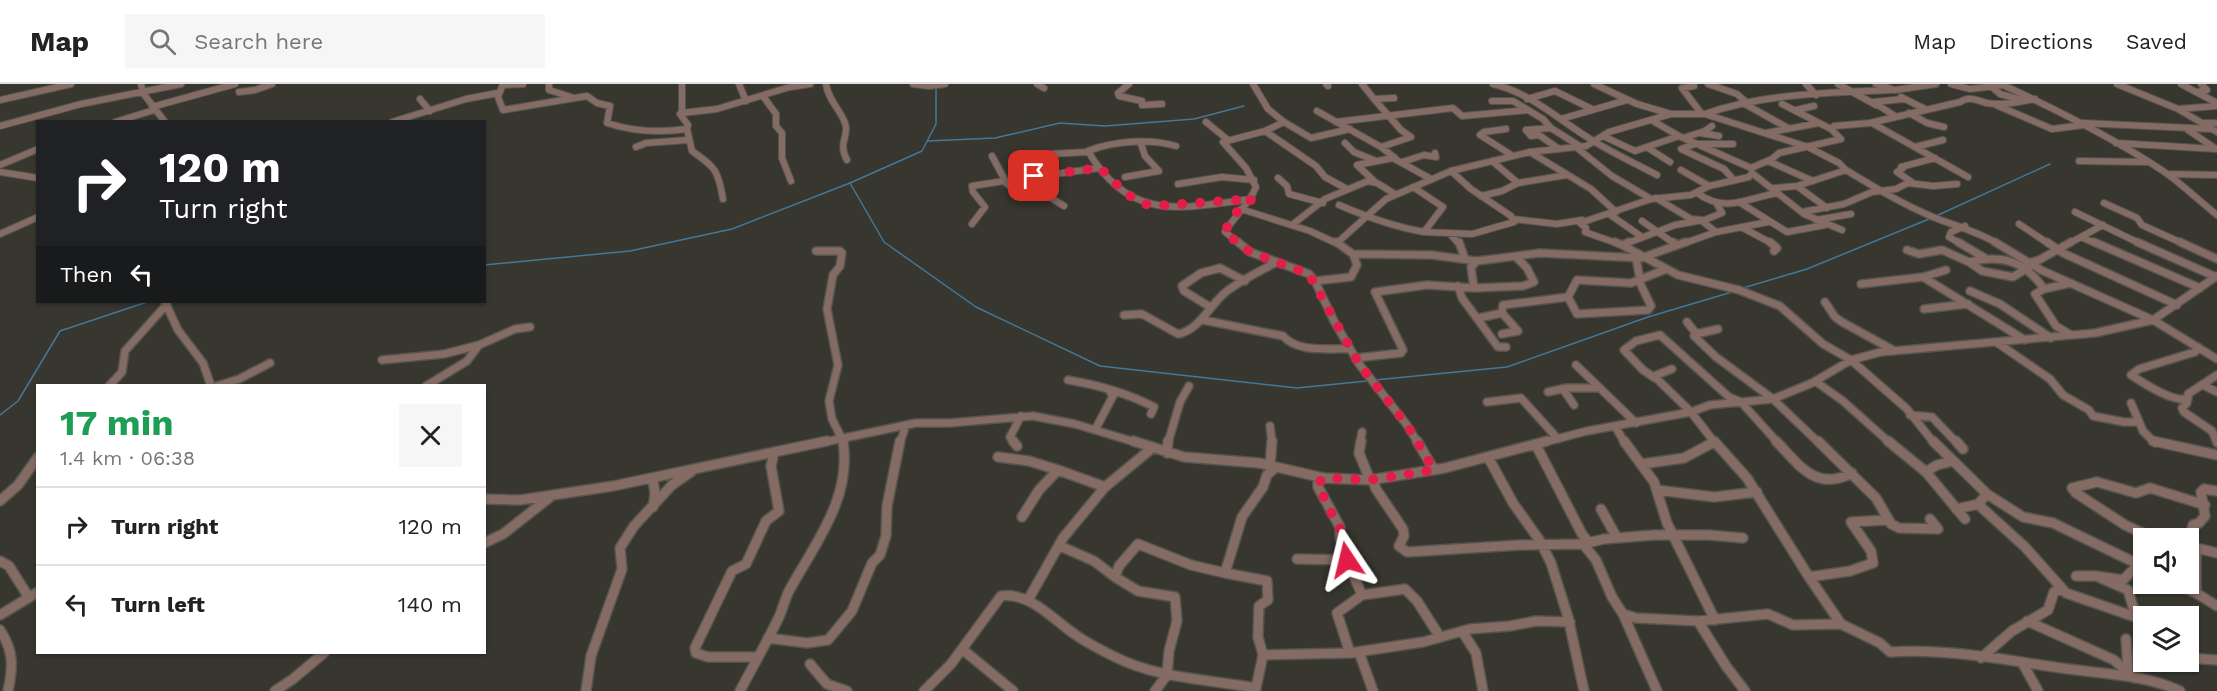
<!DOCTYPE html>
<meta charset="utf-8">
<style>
:root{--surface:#fff;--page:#f6f6f6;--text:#222;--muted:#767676;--line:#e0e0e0}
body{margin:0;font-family:"Work Sans",sans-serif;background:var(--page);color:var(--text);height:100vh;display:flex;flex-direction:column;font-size:22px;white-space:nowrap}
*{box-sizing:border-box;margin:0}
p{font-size:20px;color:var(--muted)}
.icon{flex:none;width:33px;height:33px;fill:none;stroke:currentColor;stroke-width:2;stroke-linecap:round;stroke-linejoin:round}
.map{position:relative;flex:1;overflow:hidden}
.sheet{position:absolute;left:36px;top:300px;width:450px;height:270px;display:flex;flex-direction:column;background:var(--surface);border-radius:0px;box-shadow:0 2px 4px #0004}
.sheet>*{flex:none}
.hud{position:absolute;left:36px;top:36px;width:450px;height:183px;border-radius:0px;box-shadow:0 2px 4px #0004;background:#202124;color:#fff;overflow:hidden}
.controls{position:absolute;left:2133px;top:444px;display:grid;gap:12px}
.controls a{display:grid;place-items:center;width:66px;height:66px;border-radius:0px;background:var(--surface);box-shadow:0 2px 4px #0004;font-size:30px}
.pin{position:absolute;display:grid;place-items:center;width:51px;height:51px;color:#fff;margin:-26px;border-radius:12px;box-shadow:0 3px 9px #0006}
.me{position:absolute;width:66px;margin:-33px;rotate:350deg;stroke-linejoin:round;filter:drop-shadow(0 0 4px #0008)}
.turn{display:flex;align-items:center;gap:21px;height:126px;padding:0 24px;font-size:27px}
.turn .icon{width:78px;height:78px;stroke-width:2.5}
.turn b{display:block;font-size:42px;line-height:51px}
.then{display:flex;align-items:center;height:57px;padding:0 24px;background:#0003;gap:12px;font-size:22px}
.round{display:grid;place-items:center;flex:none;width:63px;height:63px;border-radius:0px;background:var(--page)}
.head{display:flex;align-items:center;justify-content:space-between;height:102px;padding:0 24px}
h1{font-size:36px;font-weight:700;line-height:45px;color:#1e9e55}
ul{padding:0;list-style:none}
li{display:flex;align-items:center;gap:18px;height:78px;padding:0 24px;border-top:2px solid var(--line)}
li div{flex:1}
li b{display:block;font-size:22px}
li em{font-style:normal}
header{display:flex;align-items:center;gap:36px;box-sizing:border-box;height:84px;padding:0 30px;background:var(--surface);border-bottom:2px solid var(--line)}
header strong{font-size:28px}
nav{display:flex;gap:33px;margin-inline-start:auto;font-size:21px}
.search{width:420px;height:54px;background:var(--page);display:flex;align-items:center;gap:15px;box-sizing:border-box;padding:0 21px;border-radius:0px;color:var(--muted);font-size:22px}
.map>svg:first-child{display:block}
</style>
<header>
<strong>Map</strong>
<div class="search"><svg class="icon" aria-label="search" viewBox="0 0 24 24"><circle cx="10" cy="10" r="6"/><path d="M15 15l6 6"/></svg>Search here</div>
<nav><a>Map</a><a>Directions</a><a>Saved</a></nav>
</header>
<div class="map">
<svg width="2217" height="607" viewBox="0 0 2217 607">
<rect width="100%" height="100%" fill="#37362f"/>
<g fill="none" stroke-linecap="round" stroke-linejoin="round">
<path stroke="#437899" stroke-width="1.5" d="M928,57L995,54L1060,39L1105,42L1194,35L1244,22
M850,99L884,158L976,223L1100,282L1297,304L1367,297
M1936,132L2050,80
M484,181L630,167L732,145L850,99L922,67L936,40V4
M1743,204L1807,185L1929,135
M1375,296L1507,283L1648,233L1732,208
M0,331L18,317L60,247L147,218"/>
<defs>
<path id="minor-far2" d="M141,0L143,9L165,38
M503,0L498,13L503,26L587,12L597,19L610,22L607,39C634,48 659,49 687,45L688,41L680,30L682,29L717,25L790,3L810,0
M549,0V6L571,13
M682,0V29
M739,0L746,17
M826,0C828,16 840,25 845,39C850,52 837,58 847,76
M913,0L929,2L945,0
M1037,0L1044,4
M1129,0L1118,9L1119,12L1142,17V21L1162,20
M1253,0L1268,25L1284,38L1265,47L1316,82L1325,93L1347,105
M1326,0L1328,2
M1362,0L1374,15
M1493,0C1532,9 1561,38 1595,58C1615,70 1636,80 1657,91
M1594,0L1637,20L1671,30H1705L1808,63L1839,79L1846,86C1874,103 1902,120 1933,133C1955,142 1977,147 1998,160
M1708,0L1737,10L1746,18
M1806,0L1816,11
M1838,0L1876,21
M1876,0L1895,6L1936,0
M1951,0L1970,5L2003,1
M2001,0C2055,25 2110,52 2160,85C2180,98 2198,116 2217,131
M2117,0L2178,25L2217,22
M2181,0L2217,19
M503,1L523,0
M1694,2L1682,4L1701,29
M1992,3L2000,10L2022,16
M239,8L255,6L272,0
M2198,8L2207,6L2201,0
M763,12L776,30V42L782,49V74L791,97
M1901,13L1925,25
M420,15L430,27
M1527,15L1555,7L1592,25
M0,16L71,0
M1492,17H1513L1543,35L1551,44L1581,63
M1743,19L1788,44
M1996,21L2052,45L2084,41
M152,23L235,0
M2178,25L2202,39
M1796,26L1814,22
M1317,27L1381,63L1395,74
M1909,29L1927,39L1944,43
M1705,30C1765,9 1828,9 1891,6
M1895,32L1873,18L1904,15
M1561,35L1627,16
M1653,37L1679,52L1751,84L1772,75L1779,69L1841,55L1831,45L1782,20
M115,38L154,26
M392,38L466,15L498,9
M1206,38L1228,56
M1284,38L1311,54L1350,45
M1336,38L1453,24L1462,32L1528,26
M1872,39L1968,93
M2082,39L2212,45
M2217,39H2202L2217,48
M0,42L81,20L181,0
M687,45L692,67C716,84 718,86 723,115
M1506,45L1484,48L1480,51L1513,72
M1831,45L1834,42L1870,39L1960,18C1970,11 1977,17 1987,19C2003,22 2019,18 2035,15
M1526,46L1531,52L1539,51L1559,65
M1526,46L1551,44
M2188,46L2216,65
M1700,49L1719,52
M1766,49L1819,39
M1603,52L1635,67L1679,52
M1686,53L1705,47L1712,42
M1345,59L1354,68L1376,77
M2116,59L2216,65
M1733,60H1695L1681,65L1724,85L1734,96
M1176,62C1150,54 1113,57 1088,67C1130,139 1182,124 1252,115
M636,63L646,59L688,56
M1381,63L1411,53L1401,46L1374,15L1394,14
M1915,63L1943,56
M1577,64L1612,92L1651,115
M1648,64L1670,78
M1530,68L1591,105L1616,128
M1031,71L1088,68
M992,72L1006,98
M1768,77L1813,97
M2079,77L2146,78
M1402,78L1424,71L1436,73L1435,69
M0,81L38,65
M1681,86L1709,102
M0,88L38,94
M1752,89L1804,130L1842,146
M2168,90L2217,91
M1125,93L1159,87L1145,72L1141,60
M1278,94L1287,102L1289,110L1323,119
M1374,97L1357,81L1393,74L1431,95
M1518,99L1567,91
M1913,99L1897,88L1903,84L1901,83L1935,74
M1178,100L1222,93L1254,96
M1775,104L1797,102
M1697,109C1727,130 1746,114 1778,109
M1481,112L1502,107L1518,99L1492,77
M1739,118L1787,148L1825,141
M2104,119L2137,134L2142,141L2184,160
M1339,121C1367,133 1395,143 1424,148L1443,123L1413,103
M1064,122L1048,112L1033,93L1099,84
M1827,124L1797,102L1846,86
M1241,125L1310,147L1338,160
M1802,128L1844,120L1872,108L1896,105L1908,99L1933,102L1957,100
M2075,128L2141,160
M1609,130L1642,153
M1513,135L1557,140L1582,136
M1816,136L1851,130
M1642,137L1675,160
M972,140L985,123L973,108L972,102L1004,97L1013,105L1037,101
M2019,140L2049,160
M1292,141L1325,115L1368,97L1377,99L1395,110
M1743,144L1773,160
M1424,148L1472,150L1514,138L1511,132L1471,105L1451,87
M1716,148L1768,138
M0,150L38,133
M1451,151L1459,160
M2081,153L2097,160
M1337,159L1386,115L1451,87L1530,68L1586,62L1609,48L1671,30
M1240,160L1225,148C1235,131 1249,121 1256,103L1246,84L1223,58L1265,47
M1619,160L1585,148L1586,144L1580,139L1651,115L1691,111L1709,102L1749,93L1752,89
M1625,160L1675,141L1703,136L1691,135L1656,114
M1682,160L1716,148L1702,137L1722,129L1717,120
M1961,160L1949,153L1951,148L1965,142
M2068,160L2103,141"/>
<path id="minor-far1" d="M1238,158L1250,168L1277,178
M1336,158L1353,170L1432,171L1477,177L1540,169L1641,174L1686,158
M1459,158L1465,175
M1615,158L1622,161
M1629,158L1622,161L1678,191L1739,206L1780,222L1823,260L1851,276L1907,325L1934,359
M1673,158L1677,161
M1770,158L1777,164L1774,167
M1958,158L1985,174
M1995,158L2041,186L2153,236L2217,275
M2047,158L2063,169L2177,221
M2094,158L2200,204
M2137,158L2216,193
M2180,158L2217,175
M1907,166L1919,170L1942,166L1969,178L1982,187L2013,193L2032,181
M816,167H840L842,169L840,182L833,191L827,225L838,281L829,317L832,335L844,359
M1636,174L1640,196
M1969,178C2002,170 2025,177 2044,205L2071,199
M2028,179L2039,176L2071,158
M1946,186L1923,193L2025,256
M1315,197L1351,193L1357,181L1353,170
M1639,197L1651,222L1648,226L1577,230L1568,213L1577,196L1631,199L1664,186
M1861,200L1923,193
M1458,202L1462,214L1498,263H1506
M1474,204L1523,202L1534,198L1527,184L1516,173
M2044,205L2035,210L2056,242L2071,251
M1970,207L2000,220L2051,254
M165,218L178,246L203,279L211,302
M1825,218L1835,233L1842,238L1893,266
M1210,223L1184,207L1182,202L1201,189L1220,184L1245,197
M1924,225L1968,220
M1124,231L1142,230L1178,250C1200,246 1210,220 1227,207C1243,195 1260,187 1277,178L1309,190L1315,197L1334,237L1359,280L1407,341L1418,359
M1479,234L1502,229
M1203,236L1283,252C1298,269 1328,264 1350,265
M1687,238L1695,248L1694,252L1716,273L1773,315L1819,359
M1502,250L1518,247L1502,229L1503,221L1568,213
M1696,250L1718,245
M1996,258L2050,295L2063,311L2089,326L2093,332L2124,338H2138
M2198,263L2195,268L2139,285L2131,291C2145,300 2172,318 2188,315V310L2217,291
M1356,274L1401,269L1403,266L1375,208L1427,201L1474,204L1471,183L1477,177
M382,276L444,270L479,261
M1576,281L1636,339
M1672,285L1654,292L1691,328L1715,359
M1655,294L1643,286L1624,266L1636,257L1660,251L1729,313L1741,318L1778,359
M1068,296C1098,301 1127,309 1154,323L1151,330
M1815,297L1843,317L1890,359
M2203,301L2217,308
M109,302L122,288L125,267L167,220
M217,302L239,295L270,279
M426,302L467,277L479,261L515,245L530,243
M1563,305L1574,321
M1548,308L1566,304H1597
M2183,316L2187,319L2182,324L2184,328L2212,347L2217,359
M1487,318L1521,314L1558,355
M2131,319L2143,347L2155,359
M1910,331L1932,333L1957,359
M1620,341L1616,344L1625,359
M1270,342L1272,359
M1095,346L1113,312L1110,308
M820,359L916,339H949L1033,332L1075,340L1138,359
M900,359L906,341
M1015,359L1010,353L1021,332
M1168,359L1180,318L1189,302
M1360,359L1362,348
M1541,359L1587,347L1691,328L1710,321L1773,315L1812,299L1851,276L1881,268L2095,249L2153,236L2217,192"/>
<path id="minor" d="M1013,357L1017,362
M1133,357L1184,373L1259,379L1324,394L1370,396L1445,384L1547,357
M1361,357L1359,369L1370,396
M1417,357L1434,386
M1624,357L1654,398L1667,439L1715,536
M1714,357L1747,394L1809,493L1850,487L1873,479L1871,467L1851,438L1887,436
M1776,357C1799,381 1816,408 1852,389
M1818,357L1876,414L1891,440L1899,444L1938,445L1930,435
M1888,357L1926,388L1937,381L1953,377
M1933,357L1987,410L2023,433L2053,439L2144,483
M1956,357L1963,365
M2153,357L2217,371
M1536,361L1582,450L1589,459
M1167,369L1168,357
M998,373L1029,377L1058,386
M1488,373L1513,419L1540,457L1551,479L1568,533L1584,607
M1642,380L1684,374L1714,358
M1270,382L1272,357
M1926,388L1965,435
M653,394L655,410L653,423
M1373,396L1376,405L1403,445L1404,452L1399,462L1407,468L1520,461L1583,460L1604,455L1654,451H1709L1743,454
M1657,406L1714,413L1757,408
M2217,407L2204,405L2201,408L2205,432L2199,439L2193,441L2189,458L2196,464L2217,469
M1987,410L1980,418L1981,423L2025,463L2066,509L2144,536
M484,415L520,416L613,402L827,357
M0,417L18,401L38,373
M1601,425L1617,454
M1956,425L1979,420
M1022,433L1039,406L1058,386L1105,403
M2153,454L2125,441L2076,409L2072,404L2097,398L2136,409L2150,404L2205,421
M484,459L503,450L549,414
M1583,460L1596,476L1612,513L1623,530L1657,607
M1060,462L1094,477L1115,493
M2188,466L2196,464V509L2217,522
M1297,475L1347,476L1340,453V443L1318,403V399L1324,394
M1347,476L1362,511L1405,505L1417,517L1440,553
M0,477L9,482L28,512
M2076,492H2096
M1809,493L1841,540L1880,559L1890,568C1949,564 2010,577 2068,585C2105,590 2146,591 2180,607
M2177,500L2196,509
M1028,516L1063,454L1105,403L1151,365
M1623,530L1636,534L1698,537L1768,530L1793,541L1841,540
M0,531L38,508
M2136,533L2128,506L2096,492L2123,496L2138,481
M1698,537L1726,582L1745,607
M2027,537L2114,576L2134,594
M0,546C14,567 13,583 8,607
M1462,547L1476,569L1483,607
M768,554L807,559L828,556L852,527L872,479L880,471L886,452L887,422L900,357
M2126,555L2128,584
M962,565L1013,607
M1359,568L1373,607
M1350,569L1337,529L1362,511
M1263,571L1258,553L1259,522L1268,516L1267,497L1225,489L1242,433L1263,403L1267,391L1276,383
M758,573H708L696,569L695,564L732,487L746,480L766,437L779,427L771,382L774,369
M1981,574L2012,547L2048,526L2054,508L2061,505
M2188,574L2217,576
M810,580L827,600L847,607
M2023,580L2038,607
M275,607L293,595L325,568
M586,607L591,572L622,485L620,464L634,442L672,401L692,387
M740,607C753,582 767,558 779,533C783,524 785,515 789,507C815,459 852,415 843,357
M924,607L951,580L1001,512C1029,508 1052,534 1073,549C1085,558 1099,565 1113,572C1158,595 1207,595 1256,604L1263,571L1350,569L1423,558L1470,545L1510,542L1536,537L1570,538
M1155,607L1167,591L1169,567L1177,537L1175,513L1138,507L1115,493L1119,482L1138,460L1191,481L1225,489"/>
</defs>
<use href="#minor-far2" stroke="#55544e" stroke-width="8"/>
<use href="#minor-far1" stroke="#55544e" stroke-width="10"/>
<use href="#minor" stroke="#55544e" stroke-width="12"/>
<use href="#minor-far2" stroke="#846b63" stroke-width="6"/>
<use href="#minor-far1" stroke="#846b63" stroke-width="7"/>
<use href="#minor" stroke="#846b63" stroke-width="9"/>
</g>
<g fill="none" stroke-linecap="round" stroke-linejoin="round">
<path stroke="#e11d48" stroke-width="10" stroke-dasharray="0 18" d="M1034,92L1100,84C1115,98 1131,119 1154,122L1252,115L1237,128L1224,148L1250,168L1309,190L1359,280L1407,341L1434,386L1370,396L1324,394L1318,399L1327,422L1340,443V453L1347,476"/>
</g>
</svg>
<div class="controls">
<a><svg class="icon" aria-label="sound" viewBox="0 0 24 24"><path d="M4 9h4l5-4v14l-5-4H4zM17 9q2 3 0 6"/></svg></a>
<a><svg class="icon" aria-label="layers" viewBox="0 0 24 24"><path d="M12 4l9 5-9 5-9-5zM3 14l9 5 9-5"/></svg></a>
</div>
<div class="pin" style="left:1034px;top:92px;background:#d93025"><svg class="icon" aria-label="arrive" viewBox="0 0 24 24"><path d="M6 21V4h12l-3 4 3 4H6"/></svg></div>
<svg class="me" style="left:1347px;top:476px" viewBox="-20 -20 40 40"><path d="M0-17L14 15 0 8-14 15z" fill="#e11d48" stroke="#fff" stroke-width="4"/></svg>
<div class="hud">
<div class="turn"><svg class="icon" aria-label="right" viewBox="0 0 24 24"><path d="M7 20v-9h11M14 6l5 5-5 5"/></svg><div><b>120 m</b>Turn right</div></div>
<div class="then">Then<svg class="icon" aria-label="left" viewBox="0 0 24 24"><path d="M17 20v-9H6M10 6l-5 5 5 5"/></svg></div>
</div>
<section class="sheet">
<div class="head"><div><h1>17 min</h1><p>1.4 km · 06:38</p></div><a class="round"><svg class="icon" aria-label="close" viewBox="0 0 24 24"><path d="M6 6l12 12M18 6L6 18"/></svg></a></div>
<ul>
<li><svg class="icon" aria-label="right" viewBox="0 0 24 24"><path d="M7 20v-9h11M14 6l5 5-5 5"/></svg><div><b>Turn right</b></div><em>120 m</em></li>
<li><svg class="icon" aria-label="left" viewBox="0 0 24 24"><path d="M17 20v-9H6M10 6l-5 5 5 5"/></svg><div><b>Turn left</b></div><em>140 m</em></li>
</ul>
</section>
</div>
